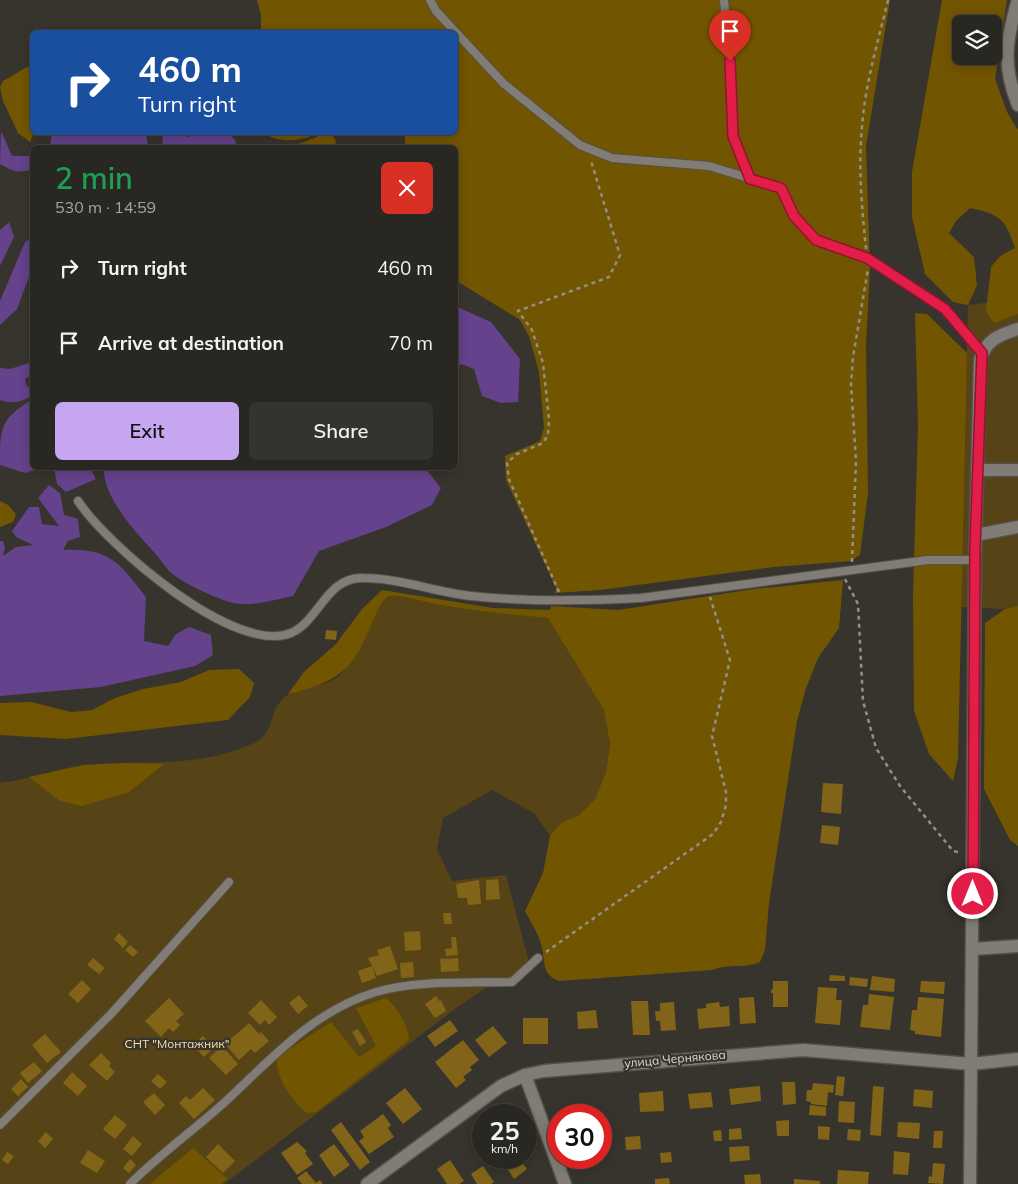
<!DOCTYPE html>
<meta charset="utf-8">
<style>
:root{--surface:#292722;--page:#35332f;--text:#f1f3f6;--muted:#a5a5a5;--line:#454440;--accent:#c6a6f0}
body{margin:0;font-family:Mulish,sans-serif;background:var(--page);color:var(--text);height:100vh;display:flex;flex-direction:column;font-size:19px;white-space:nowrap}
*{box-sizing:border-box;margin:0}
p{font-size:16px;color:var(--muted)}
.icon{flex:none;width:28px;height:28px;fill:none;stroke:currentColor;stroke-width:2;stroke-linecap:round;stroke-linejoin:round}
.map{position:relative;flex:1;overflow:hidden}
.drawer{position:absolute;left:30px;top:145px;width:428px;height:325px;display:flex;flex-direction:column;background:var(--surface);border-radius:8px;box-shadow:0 2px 12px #0003,0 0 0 1px var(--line)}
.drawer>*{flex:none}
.banner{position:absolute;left:30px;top:30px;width:428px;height:105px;border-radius:8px;box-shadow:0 2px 12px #0003,0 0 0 1px var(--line);background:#1a4fa0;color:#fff;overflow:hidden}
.fabs{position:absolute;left:952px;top:15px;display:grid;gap:10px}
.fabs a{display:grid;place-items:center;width:50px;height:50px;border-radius:8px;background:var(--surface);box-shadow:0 2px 12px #0003,0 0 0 1px var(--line);font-size:25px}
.speed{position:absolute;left:472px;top:1104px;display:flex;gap:10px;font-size:25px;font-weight:700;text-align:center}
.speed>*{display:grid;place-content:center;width:65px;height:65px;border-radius:50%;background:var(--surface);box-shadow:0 2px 12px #0003,0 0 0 1px var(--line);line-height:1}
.speed small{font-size:12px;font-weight:400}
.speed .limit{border:8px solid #d22;background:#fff;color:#111}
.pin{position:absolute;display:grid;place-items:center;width:42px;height:42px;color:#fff;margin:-51px -21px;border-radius:50% 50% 50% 0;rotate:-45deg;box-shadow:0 0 5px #0007}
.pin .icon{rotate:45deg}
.me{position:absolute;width:55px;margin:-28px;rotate:0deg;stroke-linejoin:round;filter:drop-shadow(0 0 4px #0008)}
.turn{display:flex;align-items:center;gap:18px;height:105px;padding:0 25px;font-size:22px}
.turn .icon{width:65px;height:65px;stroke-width:2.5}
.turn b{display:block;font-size:35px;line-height:42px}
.round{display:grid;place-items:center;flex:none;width:52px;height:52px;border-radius:8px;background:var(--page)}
.summary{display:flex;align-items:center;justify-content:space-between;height:85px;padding:0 25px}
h1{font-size:30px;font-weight:600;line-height:38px;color:#1e9e55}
.button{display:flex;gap:10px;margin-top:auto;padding:10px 25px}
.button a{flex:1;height:58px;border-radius:8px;background:var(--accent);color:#111;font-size:20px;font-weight:600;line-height:58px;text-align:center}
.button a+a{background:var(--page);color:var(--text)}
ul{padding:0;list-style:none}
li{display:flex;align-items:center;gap:15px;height:75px;padding:0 25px}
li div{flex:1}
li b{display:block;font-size:19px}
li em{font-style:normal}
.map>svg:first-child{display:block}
</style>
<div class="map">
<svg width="1018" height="1184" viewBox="0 0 1018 1184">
<rect width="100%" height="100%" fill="#37342d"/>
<path fill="#574416" d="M1018,299V606L1005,609L960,607L968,305Z
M388,596C406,595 423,602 441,605C476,611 512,615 548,618L604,710L610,744L606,772L595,799L579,815L561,823L550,836L535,814L492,790L443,818L437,849L452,881L506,875L529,962L514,977L487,987L455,1009L224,1184H0V783C29,780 56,768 85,765C138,760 191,768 242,748C249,745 257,743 262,738C274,726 270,709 286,696C299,686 325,688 339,676C350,665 359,653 365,639C373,622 374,610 388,596Z"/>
<path fill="#725500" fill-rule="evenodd" d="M257,0H890L866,146L870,268L866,345L868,493L860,555L851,561L774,567L600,590L555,593L556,588L506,480L505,456L540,441L544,428L539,372L529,336L520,320L455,280V148L405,147V133L455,132V32H261V15Z
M942,0H1007L995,79L1007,112L1018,130V314L994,323L986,311L991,267L1000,256L1015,248C1006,220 1000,214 970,208L956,221L949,233L974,257L977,285L968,305L953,302L925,274L912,217V172ZM961,24H994V56H961Z
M27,67H32L34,133L30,142L18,133L3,101L0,87L3,81Z
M264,133H317C302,142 278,143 264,133Z
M325,133L332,135L336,141L334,147H258V145C290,147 296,147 325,133Z
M915,313L927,314L967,353L958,758L953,781L929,754L914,711L913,595L918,425Z
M0,501L8,505L16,514L13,522L0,527Z
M843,580L839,628L818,658L806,688L797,721L769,903L765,950L760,962C744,969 731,963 712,970L559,981C540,974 546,960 541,944C538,933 531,922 525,911L543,873L550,836L561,823L579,815L595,799L606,772L610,744L604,710L548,618C512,615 476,611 441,605C423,602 406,595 388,596C376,608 373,622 366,637C349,677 327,684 288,694L304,672L336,644L362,609L382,590L493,608L550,610L551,606L618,610L754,589Z
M1018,606V846L1010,840L984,789L985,623L1005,609Z
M239,669L254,683L250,697L228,720L66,739L0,735V703L31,702L71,712L92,710L115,698L143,689L181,682L209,670Z
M126,763L164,764L129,792L82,806L60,801L29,777L84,765Z
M386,998C396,1006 409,1026 409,1040L316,1112L307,1113C293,1103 274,1075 277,1057L331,1022L359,1057L376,1046L356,1008Z
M193,1148L228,1179L221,1184H150Z"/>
<path fill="#64428c" d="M1,131L12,156H32V169C19,174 12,171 0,164Z
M52,132L146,133L148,147H50Z
M228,132L235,140L237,147L162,148L163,133H181L188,137L204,133Z
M9,222L14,237L0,266V230Z
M32,238V269L17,309L0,325V301L25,242Z
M455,306L491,322L520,359L518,402L501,403L482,396L474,369L461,364L455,371Z
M32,362V374L25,379L26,385L32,390V396C23,402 10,404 0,400V368L10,369Z
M28,402H32V468H40L25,473L0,465C0,429 0,420 28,402Z
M54,468H90L96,479L66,492L57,484Z
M104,468H425L441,488L432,505L386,527L319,551L293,596C273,600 249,608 229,602C209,595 186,585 170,572C164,566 159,557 153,551C134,530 103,497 104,468Z
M49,485L60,493L64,515L78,519L80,537L68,541L63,550C109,547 120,563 146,597L144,641L168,646L176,634L189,627L211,635L213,655L195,666L101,687L0,696V541H3L5,547L3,556L16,547L33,545L16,537L12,531L29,507H39L42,524L59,526L38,498Z"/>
<path fill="#816418" d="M326,630L337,631L336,640L325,639Z
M823,783L843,784L841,814L821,812Z
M822,825L840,827L838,845L820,843Z
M498,879L500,899L486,900V880Z
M479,880L481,904L468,905L467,898H458L456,884Z
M443,913H451L452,924H444Z
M420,931L421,950L405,951L404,932Z
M119,933L128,942L123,948L114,939Z
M451,937H456L458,955L446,956L445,949L452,948Z
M130,945L138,952L133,957L125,950Z
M390,946L398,969L377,976L368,958L379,955L377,950Z
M93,958L105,968L99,974L87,965Z
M458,958L459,971L441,972L440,959Z
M413,962L414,977L401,978L400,963Z
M372,966L376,978L362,983L358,971Z
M830,975L845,976V981H829Z
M872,976L895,979L894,992L870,990Z
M850,977L868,979L867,987L849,985Z
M82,980L91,989L78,1003L68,994Z
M773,981H788V1007H773V993H771V990L773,989Z
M921,981L945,982L944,994L920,992Z
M818,987L837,988L836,1000H842L840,1025L815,1023Z
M869,994L894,997L890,1030L860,1027L863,1005H868Z
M299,995L308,1006L298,1014L289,1003Z
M436,996L439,1001L441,1000L446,1011L435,1018L425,1004Z
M754,997L756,1023L740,1024L739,998Z
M918,997L944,999L941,1037L915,1034V1031L910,1030L912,1010H917Z
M169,998L184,1014L176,1021L180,1025L173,1032L169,1028L161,1037L145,1021Z
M261,1000L277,1017L269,1025L265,1020L260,1025L248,1013Z
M631,1001H648L650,1035H633Z
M674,1002L676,1030L661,1031L660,1021H656L655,1011H660V1003Z
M719,1002L720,1007L729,1006L730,1026L699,1029L697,1009L706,1008V1004Z
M596,1010L598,1028L578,1029L577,1012Z
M523,1018H548V1044H523Z
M450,1020L458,1031L435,1047L427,1036Z
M249,1023L259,1034L261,1032L269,1041L255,1053L251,1049L239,1060L225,1044Z
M493,1026L507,1043L489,1057L475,1040Z
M358,1029L366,1042L360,1046L352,1032Z
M45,1034L61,1052L47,1063L32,1045Z
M203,1036L214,1047L204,1057L193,1045Z
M463,1040L479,1060L470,1067L472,1070L463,1077L466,1080L456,1088L435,1062Z
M222,1046L238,1064L226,1075L209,1058Z
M101,1053L111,1063L109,1066L115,1072L107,1081L89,1065Z
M34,1062L42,1071L28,1083L20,1073Z
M72,1072L87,1086L78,1096L63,1083Z
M158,1074L167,1082L160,1089L151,1081Z
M837,1076L845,1077L843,1096L835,1095Z
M21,1079L28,1087L18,1096L11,1089Z
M782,1082H795L796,1104L783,1105Z
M813,1083L834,1085L833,1093L828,1092L827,1106L811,1104V1102L806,1101L807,1090H812Z
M760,1086L761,1101L731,1105L729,1089Z
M873,1086L884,1087L881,1136L870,1135Z
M203,1088L215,1100L194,1119L179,1103L186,1096L190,1100Z
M405,1088L422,1109L403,1124L386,1103Z
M914,1089L933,1091L932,1108L913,1106Z
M663,1091L664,1111L640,1112L639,1093Z
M711,1092L713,1107L690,1109L688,1094Z
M154,1093L165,1105L155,1115L143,1102Z
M839,1101L855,1102L854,1123L838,1122Z
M810,1105L826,1107V1116L809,1115Z
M383,1114L391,1125L388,1128L394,1137L369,1154L359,1141L364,1137L360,1131Z
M115,1115L127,1125L115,1139L103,1129Z
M789,1120V1136H777L776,1121Z
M341,1122L370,1162L360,1170L331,1130Z
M898,1122L920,1123L919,1139L897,1137Z
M818,1126L830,1127L829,1140L818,1139Z
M741,1128L742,1139L729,1140V1129Z
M848,1129L861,1130L860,1141L847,1140Z
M721,1130L722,1141H714L713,1131Z
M934,1131H943L942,1148H933Z
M46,1132L53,1139L45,1148L38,1141Z
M133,1136L142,1144L132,1156L123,1149Z
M640,1136L641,1149L626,1150L625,1137Z
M297,1142L307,1151L305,1153L313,1164L297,1175L281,1153Z
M218,1144L235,1161L223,1173L206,1157Z
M334,1144L350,1165L334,1177L319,1155Z
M749,1146L750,1160L730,1162L729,1147Z
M88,1150L105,1161L97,1173L80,1163Z
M894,1151L910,1153L908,1175L893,1174Z
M7,1152L14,1156L8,1164L2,1160Z
M671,1152L672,1162L661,1163L660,1153Z
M513,1158H519L527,1169L514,1179L504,1164Z
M130,1159L136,1165L129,1173L123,1168Z
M450,1160L464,1181L459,1184H447L437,1169Z
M933,1163L945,1164L943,1184L928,1183L929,1176L932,1177Z
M483,1166L494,1182L491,1184H477L471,1174Z
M838,1170L869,1172L868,1184H837Z
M306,1171L316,1183L320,1180L323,1184H302L297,1178Z
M760,1174L761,1184H745L744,1175Z
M669,1178L670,1184H655V1179Z
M794,1179L820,1181V1184H794Z"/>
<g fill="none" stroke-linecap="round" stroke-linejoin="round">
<defs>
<path id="service" d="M430,0L436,11L504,84L580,145L612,158L709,166L781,188L794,217L816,240L867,258L945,309L982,353
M724,0L731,77L733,136L750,179
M78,501C107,545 235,656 291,633C320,620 326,577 363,578C400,578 434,592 471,596C527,602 584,601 641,598L928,560H975
M0,1125L111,1014L229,882
M130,1184C159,1155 194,1130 225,1102C271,1059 313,1011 376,992C414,980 472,983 512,982L538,958"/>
<path id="minor" d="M1018,0C1006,40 1002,65 1018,105
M977,470H1018
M976,535L1018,527
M972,949L1018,946
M525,1075L565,1184
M367,1184L501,1086L525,1075L544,1071L803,1050L971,1064L1018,1059
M970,1184L975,560L980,360C986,340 999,335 1018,329"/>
</defs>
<use href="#service" stroke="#53514b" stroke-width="10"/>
<use href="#minor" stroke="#53514b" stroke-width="15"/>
<path stroke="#928f8a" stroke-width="2.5" stroke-dasharray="4 4" stroke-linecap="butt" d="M866,249C862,209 858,168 862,127C865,84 878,42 888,0
M852,562L856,461L851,384L853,357L868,269
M845,579L858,604L863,701L876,748L900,786L953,851L962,853
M559,592L509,479L507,463L517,454L543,443L548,435L549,419L543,363L532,330L518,311L609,277L620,255L591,161
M546,952L713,834L721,822L726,805V792L712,736L730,660L710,597"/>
<use href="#service" stroke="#817d76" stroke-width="8"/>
<use href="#minor" stroke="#817d76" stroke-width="12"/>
</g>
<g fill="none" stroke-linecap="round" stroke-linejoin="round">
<defs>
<path id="route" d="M730,61L733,136L750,179L781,188L794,216L816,240L867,258L945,309L982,353L975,548L973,894"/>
</defs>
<use href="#route" stroke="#92132f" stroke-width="12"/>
<use href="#route" stroke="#e11d48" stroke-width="9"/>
</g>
<g text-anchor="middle" stroke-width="4.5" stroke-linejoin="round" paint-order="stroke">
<g font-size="12" fill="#fedf9d" stroke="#37342d">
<text x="177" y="1048">СНТ "Монтажник"</text>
</g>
<g font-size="12" fill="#dddbd7" stroke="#37342d">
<text transform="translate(675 1059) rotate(-5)" y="4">улица Чернякова</text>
</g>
</g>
</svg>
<div class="fabs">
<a><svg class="icon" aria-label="layers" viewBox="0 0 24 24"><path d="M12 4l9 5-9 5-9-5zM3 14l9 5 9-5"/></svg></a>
</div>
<div class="speed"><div>25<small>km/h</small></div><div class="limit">30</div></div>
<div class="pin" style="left:730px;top:61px;background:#d93025"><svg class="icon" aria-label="arrive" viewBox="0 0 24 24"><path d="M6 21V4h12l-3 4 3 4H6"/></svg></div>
<svg class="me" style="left:973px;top:894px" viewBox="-20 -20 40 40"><circle r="17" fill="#e11d48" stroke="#fff" stroke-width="3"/><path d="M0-11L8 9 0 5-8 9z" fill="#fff"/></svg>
<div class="banner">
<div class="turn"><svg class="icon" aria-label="right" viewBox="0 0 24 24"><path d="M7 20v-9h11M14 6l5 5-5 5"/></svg><div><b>460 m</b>Turn right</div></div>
</div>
<section class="drawer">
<div class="summary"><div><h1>2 min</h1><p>530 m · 14:59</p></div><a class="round" style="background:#d93025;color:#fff"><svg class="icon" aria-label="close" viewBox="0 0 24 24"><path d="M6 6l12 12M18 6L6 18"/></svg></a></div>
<ul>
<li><svg class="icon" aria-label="right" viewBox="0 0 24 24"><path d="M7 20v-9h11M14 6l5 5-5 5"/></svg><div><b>Turn right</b></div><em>460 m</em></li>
<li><svg class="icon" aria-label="arrive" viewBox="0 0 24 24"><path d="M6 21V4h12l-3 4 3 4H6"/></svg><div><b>Arrive at destination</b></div><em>70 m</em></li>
</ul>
<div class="button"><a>Exit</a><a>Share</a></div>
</section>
</div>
